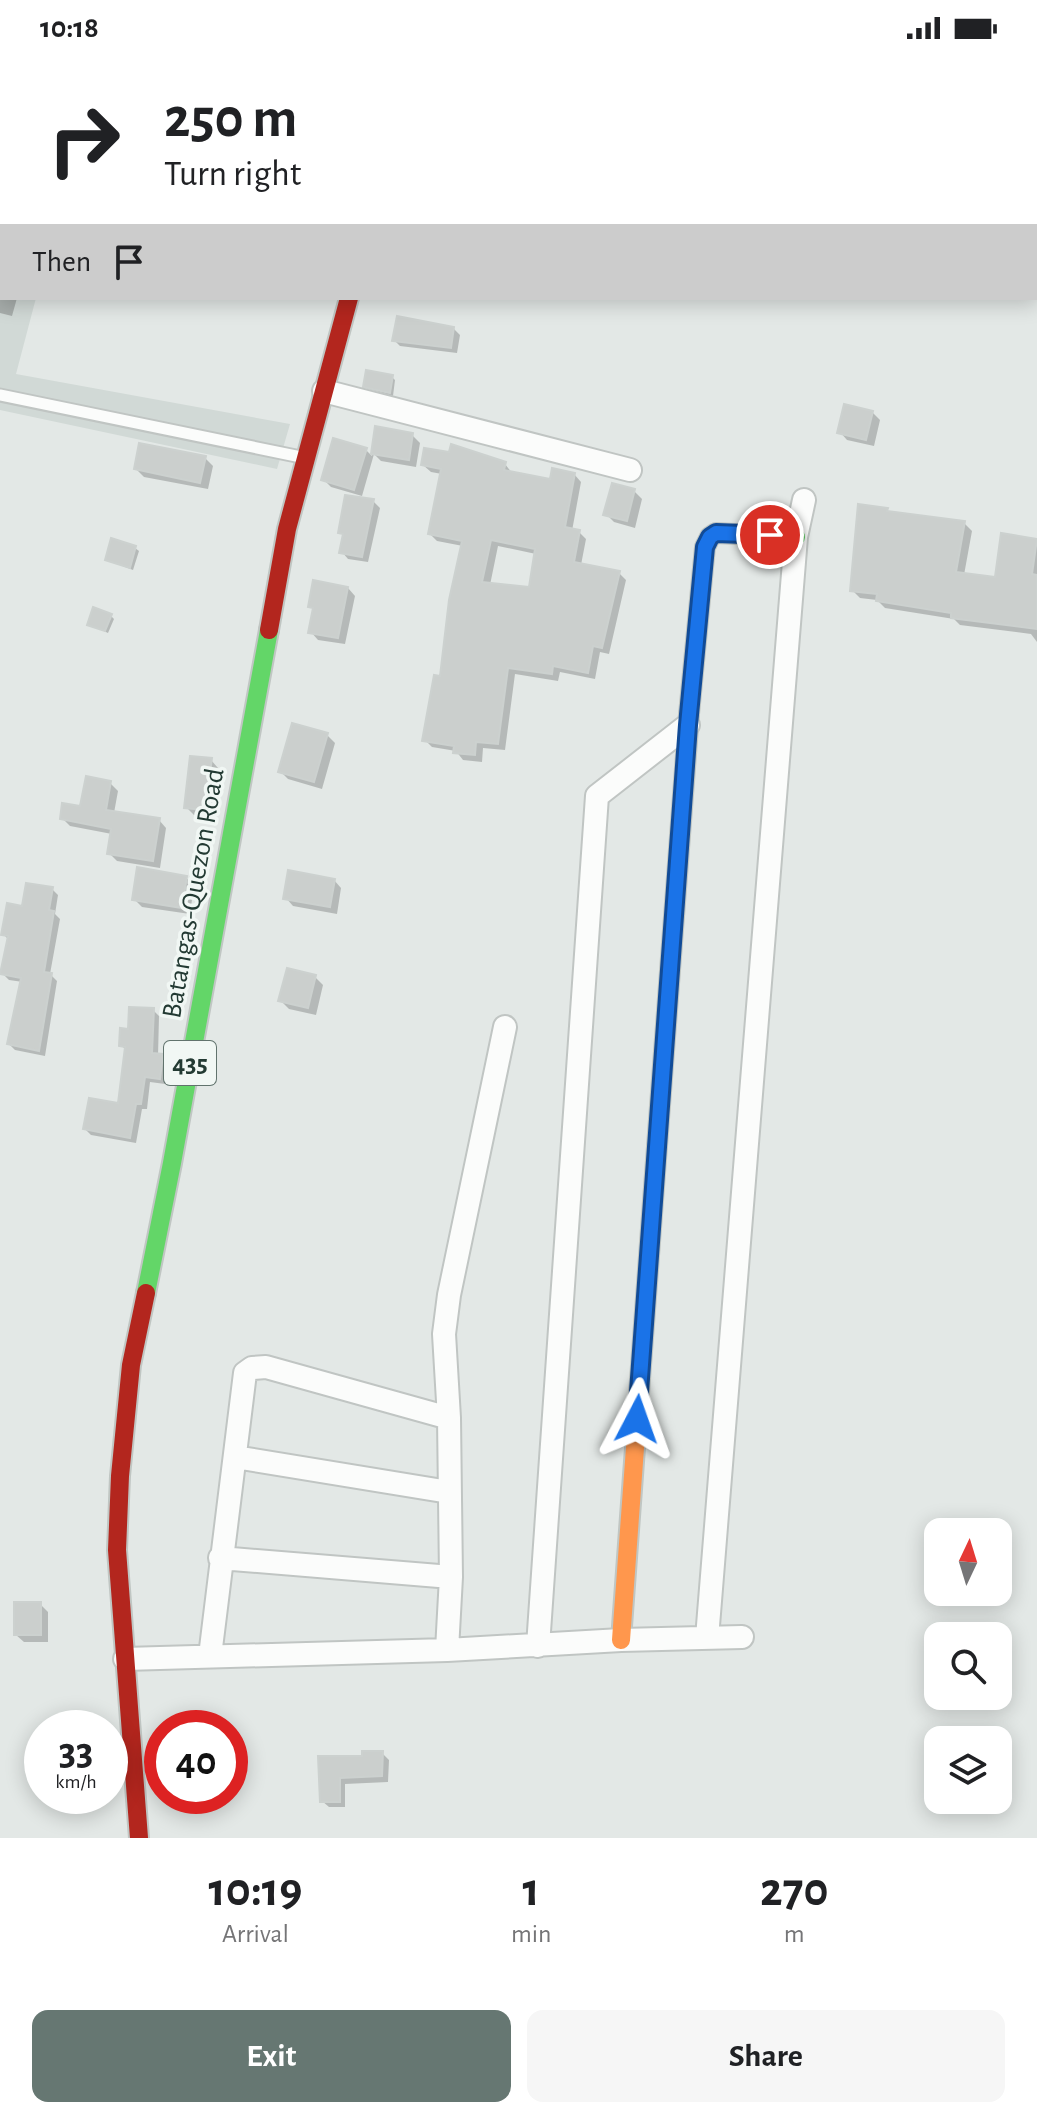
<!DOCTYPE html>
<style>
:root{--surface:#fff;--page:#f6f6f6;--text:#202124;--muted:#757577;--accent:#667772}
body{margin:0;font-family:"Alegreya Sans",sans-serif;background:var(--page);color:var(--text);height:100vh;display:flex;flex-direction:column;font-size:30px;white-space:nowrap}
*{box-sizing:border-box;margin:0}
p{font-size:26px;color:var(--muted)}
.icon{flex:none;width:44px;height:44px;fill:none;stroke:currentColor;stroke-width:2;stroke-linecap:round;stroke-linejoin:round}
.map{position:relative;height:1782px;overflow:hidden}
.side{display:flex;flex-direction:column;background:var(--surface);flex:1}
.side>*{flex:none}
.banner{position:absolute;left:0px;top:0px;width:1038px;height:244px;box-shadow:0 4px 20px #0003;background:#fff;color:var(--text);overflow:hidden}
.needle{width:52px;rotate:4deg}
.fabs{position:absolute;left:924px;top:1462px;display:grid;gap:16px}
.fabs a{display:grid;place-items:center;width:88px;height:88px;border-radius:16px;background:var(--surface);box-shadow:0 4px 20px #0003;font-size:40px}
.speed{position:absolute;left:24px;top:1654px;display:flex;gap:16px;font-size:40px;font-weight:700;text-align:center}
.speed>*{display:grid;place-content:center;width:104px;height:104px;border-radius:50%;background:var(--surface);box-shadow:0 4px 20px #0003;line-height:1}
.speed small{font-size:20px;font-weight:400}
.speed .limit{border:12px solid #d22;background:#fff;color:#111}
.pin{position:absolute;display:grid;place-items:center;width:68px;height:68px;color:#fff;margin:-34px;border:4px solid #fff;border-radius:50%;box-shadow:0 2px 8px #0007}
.me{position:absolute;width:88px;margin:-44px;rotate:4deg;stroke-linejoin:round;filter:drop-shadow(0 0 6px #0008)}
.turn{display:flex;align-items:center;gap:28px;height:168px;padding:0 32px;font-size:36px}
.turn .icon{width:104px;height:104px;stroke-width:2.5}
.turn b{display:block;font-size:56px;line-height:68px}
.then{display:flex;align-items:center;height:76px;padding:0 32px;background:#0003;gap:16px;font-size:30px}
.eta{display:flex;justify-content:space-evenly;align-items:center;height:136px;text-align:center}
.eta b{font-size:48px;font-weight:700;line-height:56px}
.action{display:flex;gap:16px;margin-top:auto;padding:16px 32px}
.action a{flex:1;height:92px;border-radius:16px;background:var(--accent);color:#fff;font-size:32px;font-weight:700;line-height:92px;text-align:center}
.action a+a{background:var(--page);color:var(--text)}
.status{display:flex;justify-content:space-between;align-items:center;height:56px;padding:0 40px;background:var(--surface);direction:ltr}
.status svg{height:22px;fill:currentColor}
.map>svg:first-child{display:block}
</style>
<div class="status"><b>10:18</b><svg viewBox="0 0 49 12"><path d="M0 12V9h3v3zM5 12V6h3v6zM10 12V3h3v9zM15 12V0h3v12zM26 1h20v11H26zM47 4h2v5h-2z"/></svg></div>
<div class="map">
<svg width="1037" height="1782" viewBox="0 0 1037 1782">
<rect width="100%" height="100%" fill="#e3e8e6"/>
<path fill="#d1d9d6" d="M0,94L2,242H36L16,318L290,368L277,413L0,354Z"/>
<path fill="#0003" fill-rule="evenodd" d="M0,103L2,242H17L12,260L0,257Z
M454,273L460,279L457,297L400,290L394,284Z
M392,321L395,324L393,340L369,333L365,330Z
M872,356L880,364L874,390L847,384L840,376Z
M377,373L412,379L420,387L416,411L381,405L374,398L362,440L331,431L323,423L366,394L372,400Z
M205,402L213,410L208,433L144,421L136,413Z
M505,408L512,417L551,426L574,418L581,426L572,475L579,476L586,483L581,509L619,517L626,524L609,598L600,596L595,623L560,616L558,625L515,618L505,694L483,692L482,706L463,704L456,695L432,691L425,684L442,623L463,490L437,485L430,478L442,418L431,416L423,409ZM498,490L536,498L531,533L490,529Z
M634,435L642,443L635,472L614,466L606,458Z
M373,445L380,452L368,506L348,503L342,496L344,480L340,476Z
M887,454L890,458L964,467L972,475L964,519L997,524L1002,480L1037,486V586L1031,578L960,569L954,563L885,552L877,544L860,542L852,534Z
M135,492L139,495L133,514L107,504Z
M348,532L355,540L345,588L318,584L311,576L314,554L310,550Z
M110,559L114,563L108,577L89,568Z
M327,679L335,687L322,733L288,723L280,715Z
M211,704L218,712L213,761L194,759L186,751Z
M110,727L118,735L114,757L159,764L166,772L160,812L117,805L109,797L112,778L70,770L62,762L82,752Z
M186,822L194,829L190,858L142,851L134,843Z
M334,824L341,832L337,858L293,850L286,842Z
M52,833L58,839L55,858L60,863L50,918L57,925L45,1000L15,994L9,988L23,926L9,924L3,918L9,884L3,878L24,852Z
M315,921L323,929L316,959L289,953L281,945Z
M153,954L159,960L158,1000L168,1006L165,1028L150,1026L147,1053H142L136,1087L91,1079L85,1073L120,1049L127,995L121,989L130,975Z
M40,1548L48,1556V1586H24L16,1579Z
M382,1697L389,1704L388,1726L345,1728V1751H329L322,1745L320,1702H364Z"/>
<path fill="#cbcfcd" stroke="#ccd1cf" stroke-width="2" fill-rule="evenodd" d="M397,260L454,271L451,292L392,285Z
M366,314L393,319L390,337L363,331Z
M844,348L873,355L866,384L837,377Z
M375,370L413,377L409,404L371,398Z
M333,382L367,392L354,434L321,424Z
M139,387L206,400L200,427L134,413Z
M451,388L506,406L504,414L550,423L552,412L575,417L565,471L580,474L574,506L620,515L602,592L593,590L588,617L553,610L552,618L508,612L498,688L476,686L475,699L453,697L454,690L422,685L434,619L440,620L449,544L462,485L428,478L441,413L421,409L424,392L449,396ZM491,484L535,493L529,531L482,526Z
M612,427L635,433L627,465L603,459Z
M345,439L374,443L362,501L339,497L343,478L338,477Z
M858,448L888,452L887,455L965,465L956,516L995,521L1001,477L1037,483L1032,518L1037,519V573L951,562V557L876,545L877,538L850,535Z
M111,482L136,490L130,512L105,504Z
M313,524L348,531L338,582L308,577L313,552L308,551Z
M93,551L112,558L105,575L87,569Z
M292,667L328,677L314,726L278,716Z
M190,700L212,702L205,754L184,752Z
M86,720L111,725L106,754L160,762L153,805L107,798L111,773L60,763L62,747L80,750Z
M137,811L187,820L182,852L132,844Z
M288,814L335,823L330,851L283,843Z
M26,827L53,831L49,854L54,855L44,916L52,917L39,995L7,988L21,922L0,918L8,880L1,879L7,847L22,850Z
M287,912L316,919L308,952L278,945Z
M129,951L154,952L152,997L163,998L160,1023L145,1021L141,1048H136L130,1082L83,1073L89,1042L118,1047L125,991L119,990L120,972L128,973Z
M14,1546H41V1579H14Z
M362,1695H383L382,1720L340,1722V1746H320L318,1700H362Z"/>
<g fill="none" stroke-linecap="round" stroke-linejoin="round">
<defs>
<path id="lane" d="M0,339L301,401"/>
<path id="street" d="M324,335L630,414
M235,1401L449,1436
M220,1502L451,1521
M707,1582L796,481L804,444
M538,1590L597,740L688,669
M447,1594L451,1521L449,1362L444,1278L449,1239L505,971
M210,1600L245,1317L252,1312L266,1311L449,1362
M125,1603L447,1594L621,1584L742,1581"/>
<path id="fast" d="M689,658L705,491L710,481L716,477L796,481
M146,1237L172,1107L269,574"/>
<path id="slow" d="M621,1584L657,1090"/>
<path id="jam" d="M418,2L419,0
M269,574L287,473L349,242
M657,1090L689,658
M139,1782L117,1494L120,1420L131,1309L146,1237"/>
</defs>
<use href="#lane" stroke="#c0c5c3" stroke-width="15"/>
<use href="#street" stroke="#c0c5c3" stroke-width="26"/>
<use href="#fast" stroke="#c0c6c3" stroke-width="22"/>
<use href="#slow" stroke="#c0c6c3" stroke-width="22"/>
<use href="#jam" stroke="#c0c6c3" stroke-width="22"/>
<use href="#lane" stroke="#fbfcfb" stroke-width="11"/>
<use href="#street" stroke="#fbfcfb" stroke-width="22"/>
<use href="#fast" stroke="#63d668" stroke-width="18"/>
<use href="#slow" stroke="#ff974d" stroke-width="18"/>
<use href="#jam" stroke="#b3261e" stroke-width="18"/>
</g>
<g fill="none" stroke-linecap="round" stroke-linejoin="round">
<defs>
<path id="route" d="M637,1363L688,669L705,491L710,481L716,477L770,479"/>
</defs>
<use href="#route" stroke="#114b97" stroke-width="20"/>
<use href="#route" stroke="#1a73e8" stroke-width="14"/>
</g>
<g text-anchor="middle" stroke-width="7" stroke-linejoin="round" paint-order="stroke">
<rect fill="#f1f7f4" stroke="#61736d" stroke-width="2" x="164" y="985" width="52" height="44" rx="6"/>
<g font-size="26" font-weight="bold" fill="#233a33">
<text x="190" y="1016">435</text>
</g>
<g font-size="28" fill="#233a33" stroke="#f1f7f4">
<text transform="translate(192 837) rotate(-80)" y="10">Batangas-Quezon Road</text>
</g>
</g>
</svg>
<div class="fabs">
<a><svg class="needle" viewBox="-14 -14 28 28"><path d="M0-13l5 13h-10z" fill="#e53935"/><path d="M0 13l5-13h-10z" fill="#757577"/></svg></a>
<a><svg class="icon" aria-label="search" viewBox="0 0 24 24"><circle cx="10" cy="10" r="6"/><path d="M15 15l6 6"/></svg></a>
<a><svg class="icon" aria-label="layers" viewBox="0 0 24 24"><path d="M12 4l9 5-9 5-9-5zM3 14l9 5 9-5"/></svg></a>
</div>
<div class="speed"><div>33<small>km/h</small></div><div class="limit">40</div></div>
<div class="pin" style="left:770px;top:479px;background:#d93025"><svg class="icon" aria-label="arrive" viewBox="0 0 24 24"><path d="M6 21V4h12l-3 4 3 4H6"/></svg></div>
<svg class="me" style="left:637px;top:1363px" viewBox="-20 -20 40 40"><path d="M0-17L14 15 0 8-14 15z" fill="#1a73e8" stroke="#fff" stroke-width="4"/></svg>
<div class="banner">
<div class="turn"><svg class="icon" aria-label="right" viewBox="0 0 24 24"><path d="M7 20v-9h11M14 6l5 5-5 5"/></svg><div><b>250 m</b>Turn right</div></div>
<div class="then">Then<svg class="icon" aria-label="arrive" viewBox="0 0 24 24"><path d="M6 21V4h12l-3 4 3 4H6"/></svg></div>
</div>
</div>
<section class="side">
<div class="eta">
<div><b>10:19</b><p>Arrival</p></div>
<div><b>1</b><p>min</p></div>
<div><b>270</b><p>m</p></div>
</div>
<div class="action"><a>Exit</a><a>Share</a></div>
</section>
